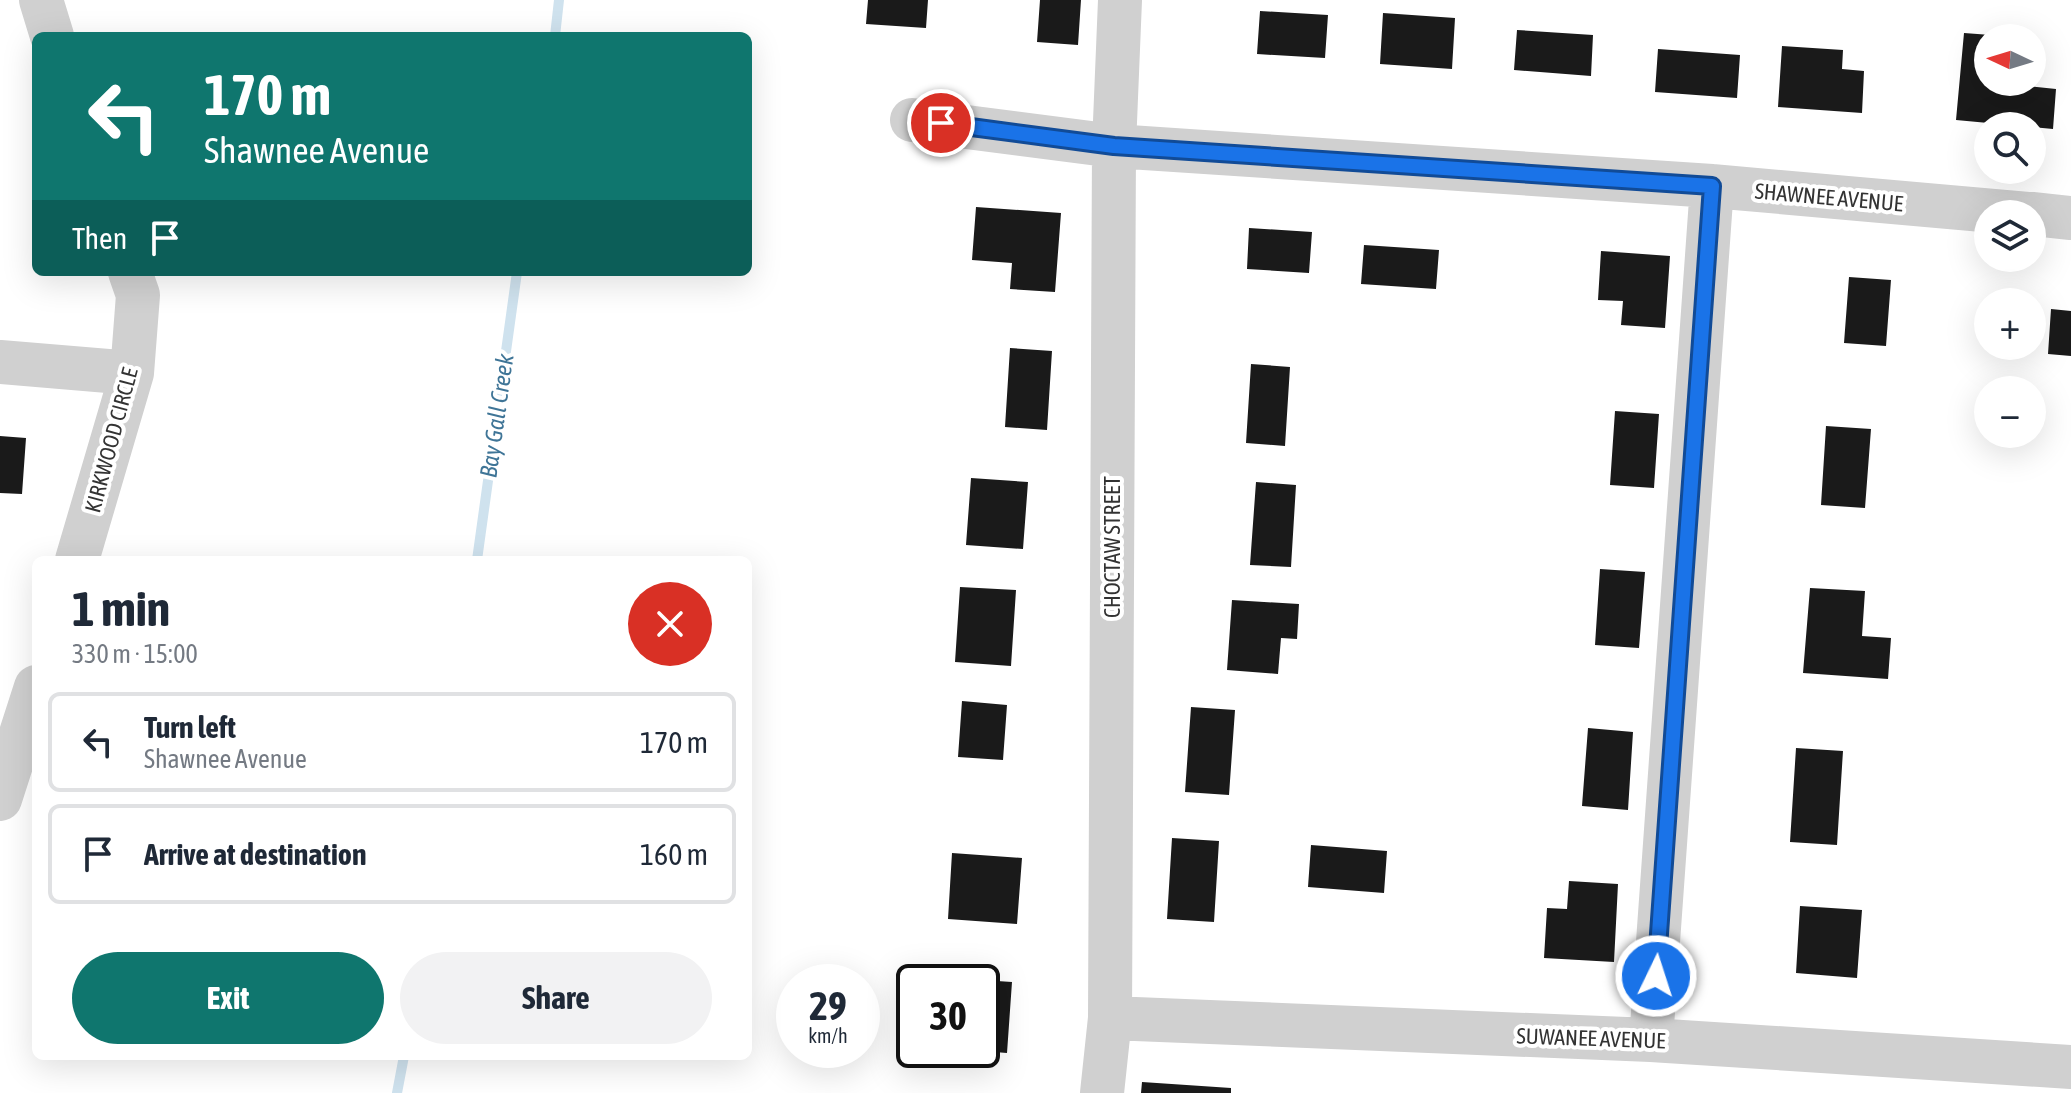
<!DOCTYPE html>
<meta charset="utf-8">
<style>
:root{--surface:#fff;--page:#f2f2f3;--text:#1f2937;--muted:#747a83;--line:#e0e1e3;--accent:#0f766e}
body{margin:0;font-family:"Asap Condensed",sans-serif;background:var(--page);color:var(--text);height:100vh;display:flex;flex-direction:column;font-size:30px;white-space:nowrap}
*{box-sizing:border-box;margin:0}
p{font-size:26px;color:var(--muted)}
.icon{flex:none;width:44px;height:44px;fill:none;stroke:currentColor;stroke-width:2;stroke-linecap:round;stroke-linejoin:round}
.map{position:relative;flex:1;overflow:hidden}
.panel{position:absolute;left:32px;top:556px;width:720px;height:504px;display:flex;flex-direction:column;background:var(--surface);border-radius:12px;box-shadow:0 8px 32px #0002}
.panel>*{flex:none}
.banner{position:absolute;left:32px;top:32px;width:720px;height:244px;border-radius:12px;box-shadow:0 8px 32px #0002;background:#0f766e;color:#fff;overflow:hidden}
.needle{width:52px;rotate:274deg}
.controls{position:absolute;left:1974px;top:24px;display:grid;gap:16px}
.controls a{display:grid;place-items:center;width:72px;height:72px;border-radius:50%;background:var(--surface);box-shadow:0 8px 32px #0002;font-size:40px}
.speed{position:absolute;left:776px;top:964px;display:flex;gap:16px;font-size:40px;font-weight:700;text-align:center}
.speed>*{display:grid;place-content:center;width:104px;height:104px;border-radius:50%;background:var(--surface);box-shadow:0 8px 32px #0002;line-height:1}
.speed small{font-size:20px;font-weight:400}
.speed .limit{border:4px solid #111;border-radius:12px;background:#fff;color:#111}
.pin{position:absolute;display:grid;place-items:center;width:68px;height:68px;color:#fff;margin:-34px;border:4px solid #fff;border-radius:50%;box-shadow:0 2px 8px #0007}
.me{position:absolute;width:88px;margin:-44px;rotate:4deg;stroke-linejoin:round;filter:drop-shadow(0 0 6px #0008)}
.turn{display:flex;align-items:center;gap:28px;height:168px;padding:0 40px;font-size:36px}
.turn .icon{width:104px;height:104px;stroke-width:2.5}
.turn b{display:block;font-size:56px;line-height:68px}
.then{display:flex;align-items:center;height:76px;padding:0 40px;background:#0003;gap:16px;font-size:30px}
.round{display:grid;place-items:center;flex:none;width:84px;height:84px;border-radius:42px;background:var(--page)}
.summary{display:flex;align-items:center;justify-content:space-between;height:136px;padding:0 40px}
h1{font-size:48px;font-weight:700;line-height:60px}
.button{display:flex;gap:16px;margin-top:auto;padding:16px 40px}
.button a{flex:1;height:92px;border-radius:48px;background:var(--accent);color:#fff;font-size:32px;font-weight:700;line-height:92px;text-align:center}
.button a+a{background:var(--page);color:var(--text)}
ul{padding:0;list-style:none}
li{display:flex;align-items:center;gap:24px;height:100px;margin:0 16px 12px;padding:0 24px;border:4px solid var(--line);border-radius:12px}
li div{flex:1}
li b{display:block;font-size:30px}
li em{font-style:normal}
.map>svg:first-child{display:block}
</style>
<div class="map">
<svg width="2071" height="1093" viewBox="0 0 2071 1093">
<rect width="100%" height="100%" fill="#fff"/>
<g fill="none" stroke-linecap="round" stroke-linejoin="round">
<path stroke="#cfe2ee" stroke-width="10" d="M555,36L559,0
M477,560L517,272
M397,1093L404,1056"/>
</g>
<path fill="#1a1a1a" d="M868,0H928L926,28L866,24Z
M1040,0H1081L1078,45L1037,42Z
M1260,11L1328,15L1325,58L1257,54Z
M1383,13L1455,18L1452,69L1380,64Z
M1517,30L1593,35L1591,76L1514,70Z
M1964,33L2004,36V38H1988V82L2056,89L2053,129L1956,120Z
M1782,46L1843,50L1842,69L1864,71L1862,113L1778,107Z
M1658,49L1740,55L1737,98L1655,92Z
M976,207L1061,213L1055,292L1010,289L1012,263L972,260Z
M1249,228L1312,232L1309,273L1247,269Z
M1364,245L1439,250L1436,289L1361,284Z
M1601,251L1670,256L1665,328L1621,325L1623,301L1598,300Z
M1849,277L1891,280L1886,346L1844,343Z
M2051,309L2071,311V356L2048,354Z
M1010,348L1052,351L1047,430L1005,427Z
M1251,364L1290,367L1285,446L1246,443Z
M1615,411L1659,414L1654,488L1610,485Z
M1826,426L1871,429L1865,508L1821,505Z
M0,436L26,438L22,494L0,493Z
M971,478L1028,482L1023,549L966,545Z
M1256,482L1296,485L1291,567L1250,565Z
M1600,569L1645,572L1639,648L1595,645Z
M960,587L1016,590L1011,666L955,662Z
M1810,588L1865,591L1862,636L1891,638L1888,679L1803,673Z
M1232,600L1299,604L1297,639L1281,638L1278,674L1227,670Z
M962,701L1007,705L1003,760L958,757Z
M1191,707L1235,710L1229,795L1185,792Z
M1588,728L1633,732L1628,810L1582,806Z
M1796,748L1843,751L1837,845L1790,842Z
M1172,838L1219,841L1214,922L1167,919Z
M1311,845L1387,851L1384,893L1308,887Z
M952,853L1022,858L1017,924L948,919Z
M1569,881L1618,884L1614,962L1544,958L1547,908L1567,909Z
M1800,906L1862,910L1857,978L1796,973Z
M982,980L1012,982L1007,1053L982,1051Z
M1142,1082L1231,1088V1093H1141Z"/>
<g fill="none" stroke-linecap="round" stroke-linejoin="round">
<path stroke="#d0d0d0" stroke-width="44" d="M41,0L52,36
M912,120L1114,146L1712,186L2028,214
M2032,214L2071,218
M0,362L132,373
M77,560L132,373L138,295L130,272
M0,799L36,687
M1110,1018L1651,1040L2071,1067
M1651,1040L1712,186
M1102,1093L1110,1018L1114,146L1120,0"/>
</g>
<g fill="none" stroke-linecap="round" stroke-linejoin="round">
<defs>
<path id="route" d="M941,123L1114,146L1712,186L1656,976"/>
</defs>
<use href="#route" stroke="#114b97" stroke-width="20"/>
<use href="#route" stroke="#1a73e8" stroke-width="14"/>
</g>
<g text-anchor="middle" stroke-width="8" stroke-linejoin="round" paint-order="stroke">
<g font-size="22" fill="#333" stroke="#fff">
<text transform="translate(1829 197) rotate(5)" y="8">SHAWNEE AVENUE</text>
<text transform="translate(111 440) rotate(-75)" y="8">KIRKWOOD CIRCLE</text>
<text transform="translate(1112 547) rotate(-90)" y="8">CHOCTAW STREET</text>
<text transform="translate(1591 1038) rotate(2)" y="8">SUWANEE AVENUE</text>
</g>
<g font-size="24" font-style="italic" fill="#3f7597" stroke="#fff">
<text transform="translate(497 416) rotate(-82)" y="8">Bay Gall Creek</text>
</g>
</g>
</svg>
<div class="controls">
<a><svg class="needle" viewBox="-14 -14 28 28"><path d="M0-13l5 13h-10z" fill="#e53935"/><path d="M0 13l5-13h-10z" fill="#747a83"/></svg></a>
<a><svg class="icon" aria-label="search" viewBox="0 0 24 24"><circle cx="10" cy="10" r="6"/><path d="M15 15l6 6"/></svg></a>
<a><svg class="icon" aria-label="layers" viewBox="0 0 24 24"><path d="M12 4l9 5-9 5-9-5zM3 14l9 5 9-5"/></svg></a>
<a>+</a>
<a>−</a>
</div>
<div class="speed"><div>29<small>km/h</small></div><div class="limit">30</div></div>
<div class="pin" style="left:941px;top:123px;background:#d93025"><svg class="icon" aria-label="arrive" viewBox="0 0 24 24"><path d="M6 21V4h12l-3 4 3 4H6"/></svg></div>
<svg class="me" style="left:1656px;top:976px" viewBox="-20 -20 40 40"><circle r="17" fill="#1a73e8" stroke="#fff" stroke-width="3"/><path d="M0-11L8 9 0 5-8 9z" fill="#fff"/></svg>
<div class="banner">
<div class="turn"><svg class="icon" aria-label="left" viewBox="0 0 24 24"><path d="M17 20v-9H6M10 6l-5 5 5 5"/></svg><div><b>170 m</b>Shawnee Avenue</div></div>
<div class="then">Then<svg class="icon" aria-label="arrive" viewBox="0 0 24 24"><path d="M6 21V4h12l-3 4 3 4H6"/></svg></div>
</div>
<section class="panel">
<div class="summary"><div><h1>1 min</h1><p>330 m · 15:00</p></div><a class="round" style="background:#d93025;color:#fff"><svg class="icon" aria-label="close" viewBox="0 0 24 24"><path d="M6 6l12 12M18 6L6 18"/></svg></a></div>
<ul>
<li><svg class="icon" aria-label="left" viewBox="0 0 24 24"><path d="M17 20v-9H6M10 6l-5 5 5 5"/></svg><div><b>Turn left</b><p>Shawnee Avenue</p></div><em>170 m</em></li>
<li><svg class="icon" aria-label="arrive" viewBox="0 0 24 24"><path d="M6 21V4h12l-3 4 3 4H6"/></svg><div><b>Arrive at destination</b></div><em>160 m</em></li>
</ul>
<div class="button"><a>Exit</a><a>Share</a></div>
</section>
</div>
